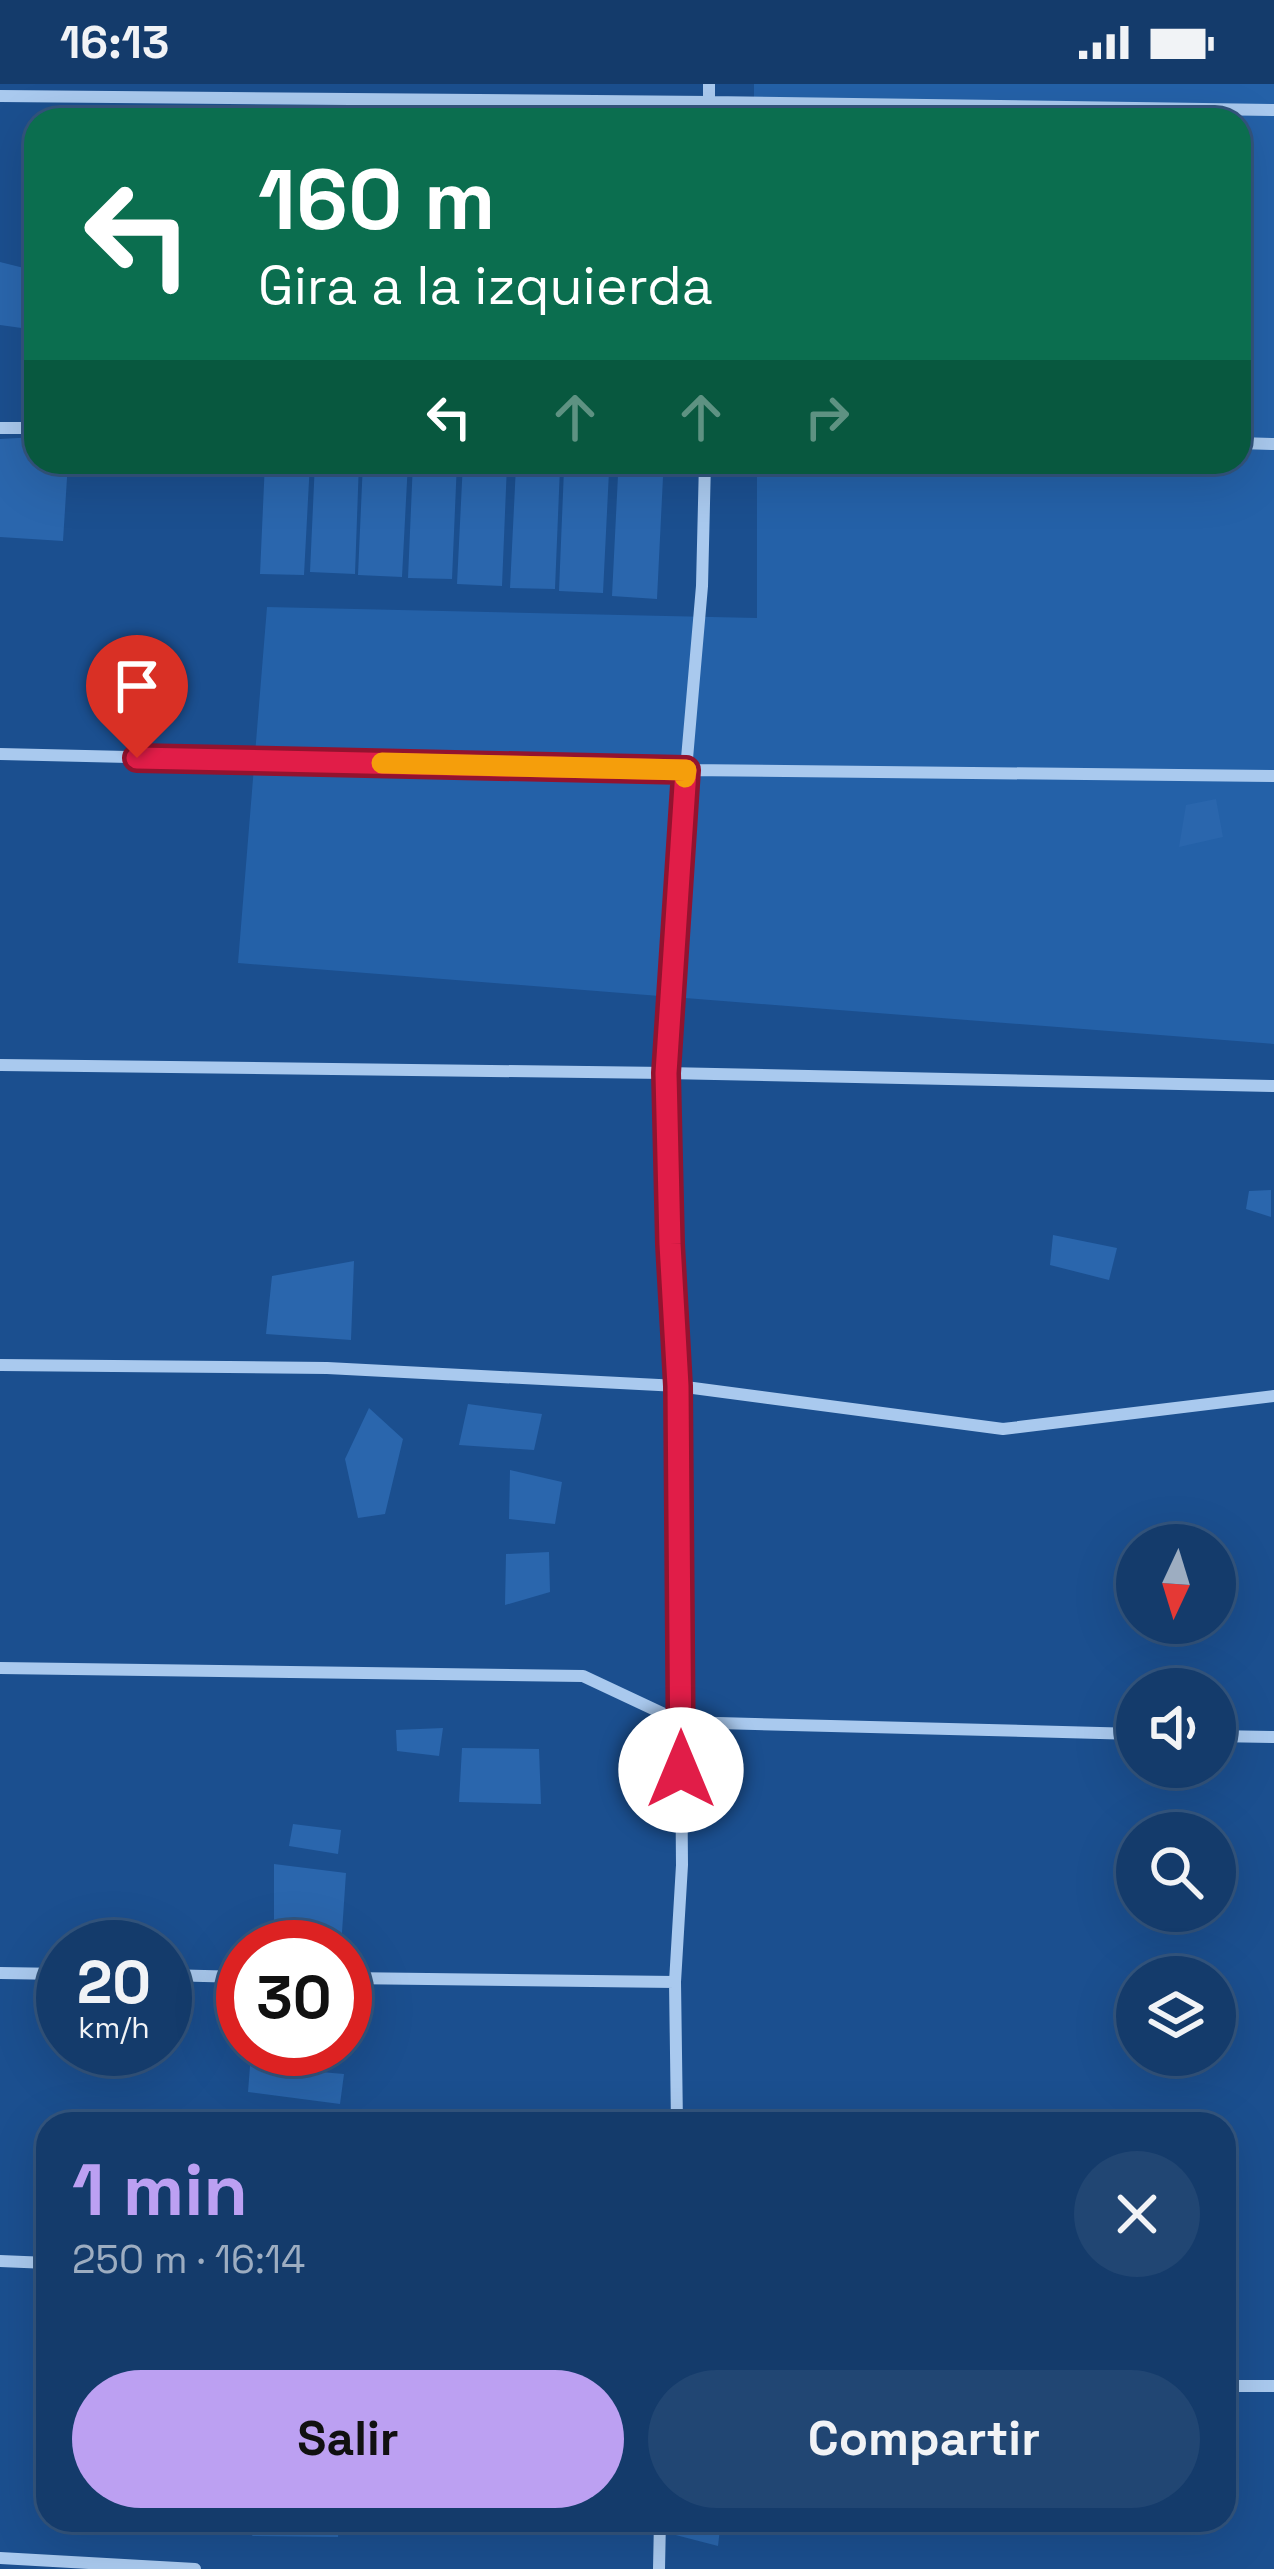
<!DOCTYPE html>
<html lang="es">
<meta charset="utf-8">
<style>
:root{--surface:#143b6b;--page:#214673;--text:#f1f3f6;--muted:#9dadc1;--line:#33557e;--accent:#bca0f2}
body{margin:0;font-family:"Space Grotesk",sans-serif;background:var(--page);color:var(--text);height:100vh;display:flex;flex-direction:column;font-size:45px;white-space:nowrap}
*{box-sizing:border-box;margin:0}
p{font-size:39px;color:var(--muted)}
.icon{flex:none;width:66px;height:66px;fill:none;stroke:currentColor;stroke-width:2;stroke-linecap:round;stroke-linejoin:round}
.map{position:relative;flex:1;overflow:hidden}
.drawer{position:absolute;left:36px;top:2028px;width:1200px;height:420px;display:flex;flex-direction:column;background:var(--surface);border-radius:36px;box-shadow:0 12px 48px #0002,0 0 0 3px var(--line)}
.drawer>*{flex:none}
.banner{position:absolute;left:24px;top:24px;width:1227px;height:366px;border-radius:36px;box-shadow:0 12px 48px #0002,0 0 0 3px var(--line);background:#0b6e4f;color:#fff;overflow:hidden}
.needle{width:78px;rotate:184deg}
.fabs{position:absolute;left:1116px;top:1440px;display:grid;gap:24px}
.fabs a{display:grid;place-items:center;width:120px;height:120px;border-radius:50%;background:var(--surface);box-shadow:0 12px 48px #0002,0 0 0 3px var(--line);font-size:60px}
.speed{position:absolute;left:36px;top:1836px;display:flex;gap:24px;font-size:60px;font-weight:700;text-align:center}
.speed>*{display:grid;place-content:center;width:156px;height:156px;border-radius:50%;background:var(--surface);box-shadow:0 12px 48px #0002,0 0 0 3px var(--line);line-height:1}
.speed small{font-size:30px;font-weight:400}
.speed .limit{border:18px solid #d22;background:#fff;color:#111}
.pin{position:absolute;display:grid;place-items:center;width:102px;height:102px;color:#fff;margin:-123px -51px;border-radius:50% 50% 50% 0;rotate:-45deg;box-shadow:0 0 12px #0007}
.pin .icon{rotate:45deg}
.me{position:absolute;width:132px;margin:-66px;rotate:0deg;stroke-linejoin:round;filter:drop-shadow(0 0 9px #0008)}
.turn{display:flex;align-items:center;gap:42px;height:252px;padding:0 36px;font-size:54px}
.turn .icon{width:156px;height:156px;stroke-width:2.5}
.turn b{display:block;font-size:84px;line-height:102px}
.lanes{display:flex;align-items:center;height:114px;padding:0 36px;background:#0003;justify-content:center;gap:60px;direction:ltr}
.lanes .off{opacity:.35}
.round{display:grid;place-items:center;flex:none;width:126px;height:126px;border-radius:63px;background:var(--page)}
.summary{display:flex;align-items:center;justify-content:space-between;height:204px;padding:0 36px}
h1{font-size:72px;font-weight:800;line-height:90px;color:var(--accent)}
.cta{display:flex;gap:24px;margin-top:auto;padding:24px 36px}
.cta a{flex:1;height:138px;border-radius:72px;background:var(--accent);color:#111;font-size:48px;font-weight:800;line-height:138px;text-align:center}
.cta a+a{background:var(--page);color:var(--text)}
.status{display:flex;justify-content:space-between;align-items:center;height:84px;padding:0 60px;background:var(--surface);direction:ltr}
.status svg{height:33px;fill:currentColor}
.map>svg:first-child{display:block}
</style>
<div class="status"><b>16:13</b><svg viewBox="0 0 49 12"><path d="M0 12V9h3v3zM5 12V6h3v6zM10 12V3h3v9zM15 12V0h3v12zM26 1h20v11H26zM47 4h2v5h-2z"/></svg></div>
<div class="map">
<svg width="1274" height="2485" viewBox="0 0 1274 2485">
<rect width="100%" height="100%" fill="#1b4f8f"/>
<path fill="#2461a8" d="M754,0H1274V960L238,879L267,523L757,534V378H1239V36H754Z"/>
<path fill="#2a66ad" d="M131,22L130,36H78L79,24Z
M0,178L36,187V246L0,241Z
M36,353V378H68L63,457L0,453V355Z
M265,378H310L304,491L260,490Z
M315,378H359L355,490L310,488Z
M363,378H408L402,493L358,491Z
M413,378H457L452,495L408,494Z
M463,378L507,380L502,502L457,500Z
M516,382L560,383L555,505L510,504Z
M564,385L609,387L603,509L559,507Z
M618,391L663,393L657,515L612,512Z
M1216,715L1223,753L1179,763L1186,721Z
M1271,1106V1133L1246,1125L1249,1107Z
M1053,1151L1117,1164L1109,1196L1050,1181Z
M354,1177L351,1256L266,1250L272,1192Z
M468,1320L542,1330L534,1366L459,1361Z
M369,1324L403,1355L385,1430L358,1434L345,1375Z
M510,1386L562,1398L555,1440L509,1435Z
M549,1468L550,1508L505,1521L506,1470Z
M443,1644L439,1672L397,1667L396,1646Z
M462,1664L539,1665L541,1720L459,1718Z
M293,1740L341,1746L338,1770L289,1762Z
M274,1780L346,1789L341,1863L274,1862Z
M250,1982L344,1990L340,2020L248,2008Z
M260,2436H339L338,2453L252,2452Z
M670,2436H721L718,2462L668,2449Z"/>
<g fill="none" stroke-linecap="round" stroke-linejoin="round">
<path stroke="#a9c9ee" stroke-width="12" d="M0,12L709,18L1274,26
M709,36V0
M0,344H36
M1239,359L1274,360
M0,670L686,686L1274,692
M0,981L666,989L1274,1002
M0,1281L327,1284L678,1302L1003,1345L1274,1312
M0,1584L583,1592L681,1638L1137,1650
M1215,1652L1274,1653
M0,1889L63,1890
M165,1891L243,1893
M345,1894L675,1898
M677,2040L675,1898L682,1781L678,1302L670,1160L666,989L686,686L702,502L705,378
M0,2177L48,2179
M1224,2302H1274
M0,2474L195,2485
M659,2485L660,2436"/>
</g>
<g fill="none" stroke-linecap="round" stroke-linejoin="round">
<defs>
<path id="route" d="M137,674L686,686L666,989L670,1160L678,1302L681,1686"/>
</defs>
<use href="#route" stroke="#92132f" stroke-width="30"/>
<use href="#route" stroke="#e11d48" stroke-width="21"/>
<path stroke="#f59e0b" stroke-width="21" d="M382,679L686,686L685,693"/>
</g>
</svg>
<div class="fabs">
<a><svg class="needle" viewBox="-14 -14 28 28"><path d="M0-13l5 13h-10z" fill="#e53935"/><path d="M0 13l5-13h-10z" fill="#9dadc1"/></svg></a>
<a><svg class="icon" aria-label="sound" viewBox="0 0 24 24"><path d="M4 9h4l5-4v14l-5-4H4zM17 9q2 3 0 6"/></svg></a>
<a><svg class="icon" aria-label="search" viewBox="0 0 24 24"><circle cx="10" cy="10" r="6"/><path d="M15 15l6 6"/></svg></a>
<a><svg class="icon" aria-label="layers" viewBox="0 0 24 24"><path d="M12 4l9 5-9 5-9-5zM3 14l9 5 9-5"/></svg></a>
</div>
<div class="speed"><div>20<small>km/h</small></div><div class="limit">30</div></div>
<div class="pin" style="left:137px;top:674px;background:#d93025"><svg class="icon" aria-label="arrive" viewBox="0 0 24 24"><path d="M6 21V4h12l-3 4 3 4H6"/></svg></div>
<svg class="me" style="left:681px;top:1686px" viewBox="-20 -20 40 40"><circle r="19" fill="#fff"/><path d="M0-13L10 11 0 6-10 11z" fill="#e11d48"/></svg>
<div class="banner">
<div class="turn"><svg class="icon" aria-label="left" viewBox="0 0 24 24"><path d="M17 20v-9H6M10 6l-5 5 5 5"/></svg><div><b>160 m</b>Gira a la izquierda</div></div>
<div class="lanes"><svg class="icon" aria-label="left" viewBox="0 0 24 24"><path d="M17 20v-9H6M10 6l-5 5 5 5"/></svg><svg class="icon off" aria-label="ahead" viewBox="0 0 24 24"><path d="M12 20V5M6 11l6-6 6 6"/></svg><svg class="icon off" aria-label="ahead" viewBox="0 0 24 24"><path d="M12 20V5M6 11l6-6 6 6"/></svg><svg class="icon off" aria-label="right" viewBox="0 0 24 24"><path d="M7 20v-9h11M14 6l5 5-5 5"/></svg></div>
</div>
<section class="drawer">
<div class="summary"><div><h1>1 min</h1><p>250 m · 16:14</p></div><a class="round"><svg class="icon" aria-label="close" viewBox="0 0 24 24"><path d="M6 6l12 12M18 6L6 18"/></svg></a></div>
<div class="cta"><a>Salir</a><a>Compartir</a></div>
</section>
</div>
